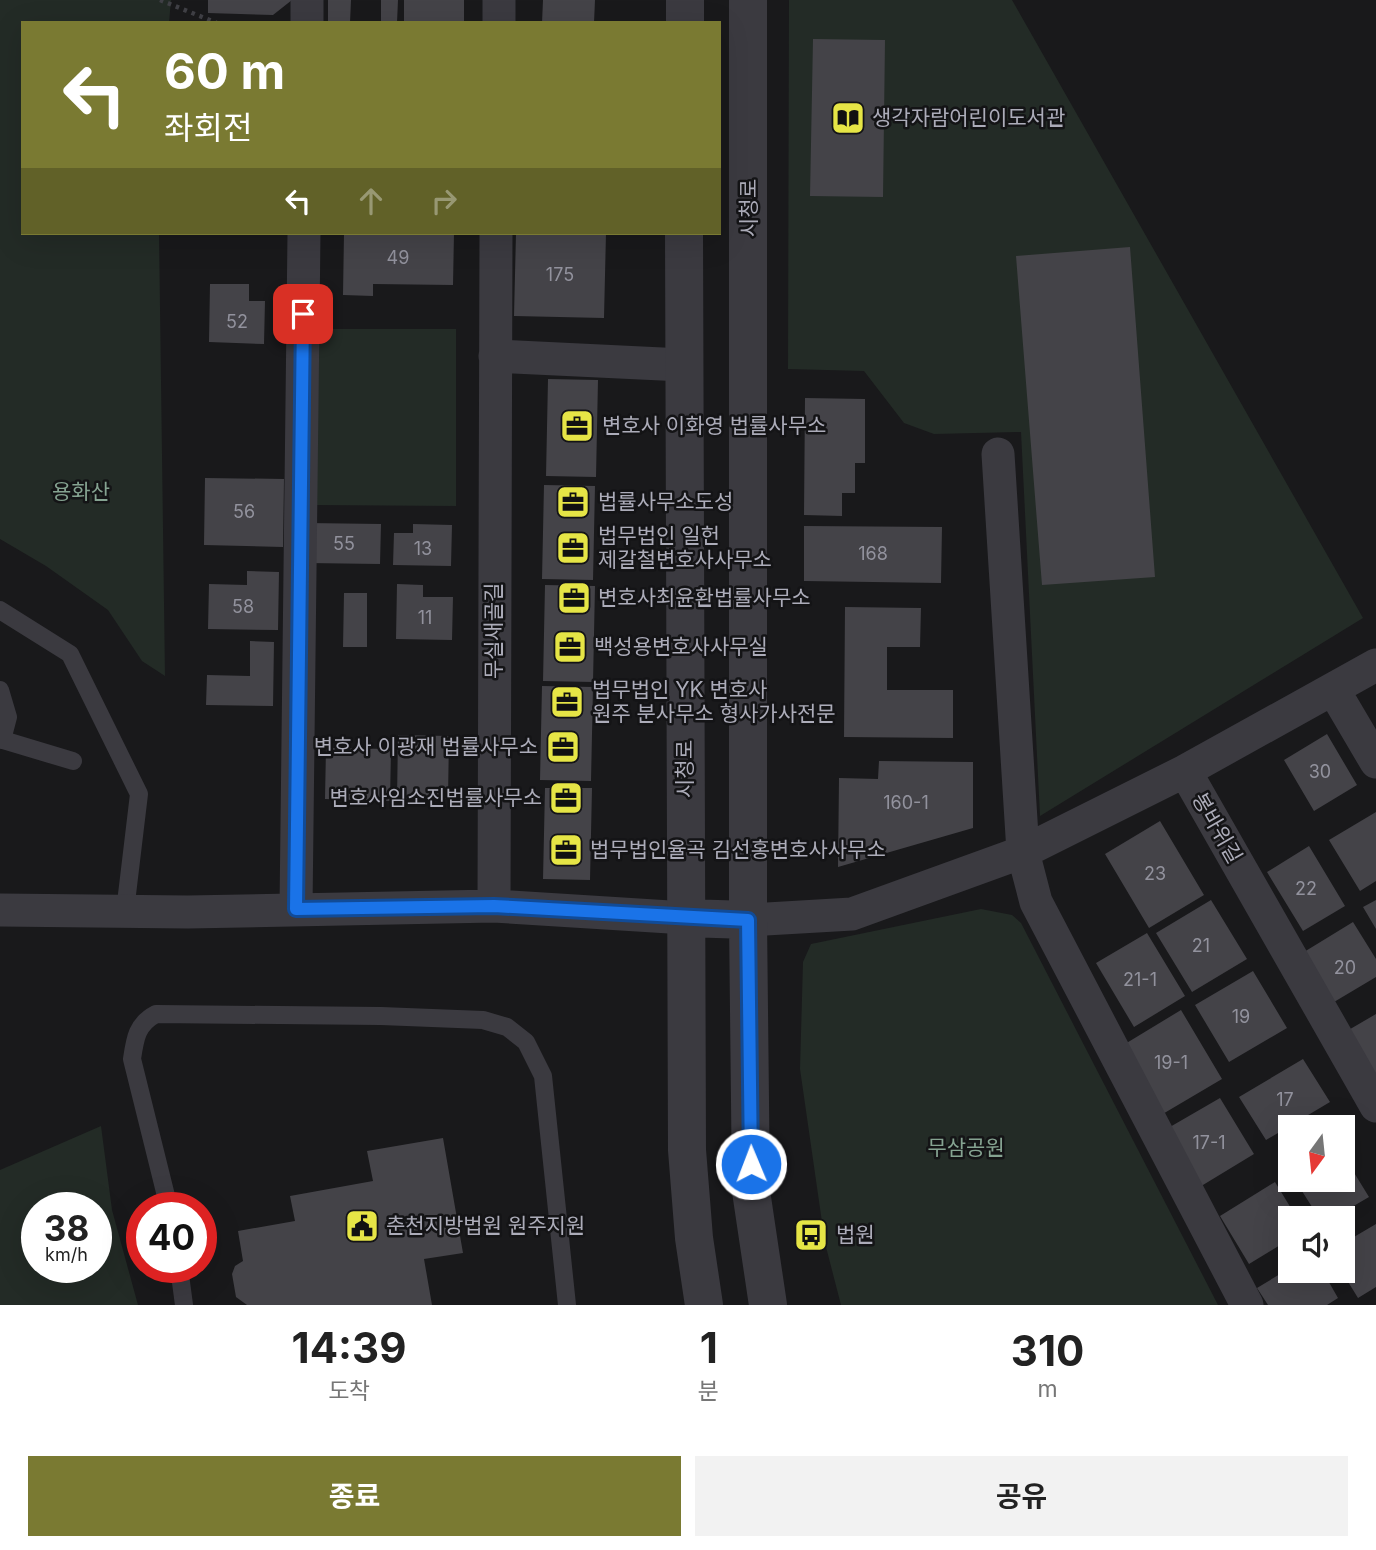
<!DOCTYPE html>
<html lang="ko">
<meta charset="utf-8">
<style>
:root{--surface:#fff;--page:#f2f2f2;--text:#222;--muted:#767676;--accent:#7a7a32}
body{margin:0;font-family:Inter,"Noto Sans KR",sans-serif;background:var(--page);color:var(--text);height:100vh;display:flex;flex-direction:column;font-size:26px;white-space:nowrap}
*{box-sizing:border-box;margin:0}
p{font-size:23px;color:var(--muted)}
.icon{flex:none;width:38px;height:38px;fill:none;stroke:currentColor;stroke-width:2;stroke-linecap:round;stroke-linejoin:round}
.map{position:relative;height:1305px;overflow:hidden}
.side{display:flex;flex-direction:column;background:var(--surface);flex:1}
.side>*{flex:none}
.top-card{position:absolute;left:21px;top:21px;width:700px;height:214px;border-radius:0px;box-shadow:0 7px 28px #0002;background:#7a7a32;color:#fff;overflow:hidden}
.needle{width:46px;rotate:195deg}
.controls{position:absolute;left:1278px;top:1115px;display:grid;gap:14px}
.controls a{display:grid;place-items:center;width:77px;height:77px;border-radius:0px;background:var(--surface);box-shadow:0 7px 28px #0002;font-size:35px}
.speed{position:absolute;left:21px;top:1192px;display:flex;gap:14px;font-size:35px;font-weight:700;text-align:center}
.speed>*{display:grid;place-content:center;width:91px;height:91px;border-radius:50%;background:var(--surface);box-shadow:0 7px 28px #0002;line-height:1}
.speed small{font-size:18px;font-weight:400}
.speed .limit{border:10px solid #d22;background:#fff;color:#111}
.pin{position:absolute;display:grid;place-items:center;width:60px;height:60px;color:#fff;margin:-30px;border-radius:14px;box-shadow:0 4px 10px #0006}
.me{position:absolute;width:77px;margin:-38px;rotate:359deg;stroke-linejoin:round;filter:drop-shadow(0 0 5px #0008)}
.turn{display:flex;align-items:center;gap:24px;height:147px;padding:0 28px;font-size:32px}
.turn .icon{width:91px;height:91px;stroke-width:2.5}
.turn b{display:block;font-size:49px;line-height:60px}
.lanes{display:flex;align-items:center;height:66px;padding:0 28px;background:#0003;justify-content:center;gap:35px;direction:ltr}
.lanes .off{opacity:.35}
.eta{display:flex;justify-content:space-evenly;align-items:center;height:119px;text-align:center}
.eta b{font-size:42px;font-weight:700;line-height:49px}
.cta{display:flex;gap:14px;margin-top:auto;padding:14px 28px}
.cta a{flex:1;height:80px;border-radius:0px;background:var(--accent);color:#fff;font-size:28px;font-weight:700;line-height:80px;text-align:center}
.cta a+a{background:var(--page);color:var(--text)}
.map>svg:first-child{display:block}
</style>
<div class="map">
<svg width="1376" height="1305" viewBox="0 0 1376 1305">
<rect width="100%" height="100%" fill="#19191b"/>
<path fill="#232b26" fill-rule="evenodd" d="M0,0H171L169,23H23V233H159L165,676L142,661L108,610L46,566L0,539Z
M789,0H1012L1363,618L1040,816L1021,432L934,434L904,423L864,371L788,369Z
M314,329H456V506L314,505Z
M981,909L1012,915L1021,923L1218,1305H841L825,1243L800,1069L803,962L811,944Z
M101,1126L112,1210L138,1305H0V1170ZM37,1208H96V1267H37Z"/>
<path fill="#444348" d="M208,0H292L273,15L208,13Z
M328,0H351L350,23H328Z
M381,0H398L397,23H381Z
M404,0H464V23H404Z
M543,0H595L594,23H542Z
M813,39L885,40L883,197L810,196Z
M344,233H454L453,285L373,284V296L343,295Z
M516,233H606L604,318L514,316Z
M1130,247L1155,577L1042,585L1016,256Z
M210,284H249V301H265L264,344L209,342Z
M548,379L598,380L596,477L546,476Z
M805,398L865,399V463H855V493H842V516L804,515Z
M205,478L284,479L283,547L204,545Z
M544,485L595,486L593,580L542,579Z
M307,523L381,524L380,564L307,563Z
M413,524L452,525L451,566L393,565L394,533H413Z
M804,526L942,527L941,583L804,581Z
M247,571L279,572L278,630L208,629L209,584L247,585Z
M397,584L423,585V597H453L452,640L396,639Z
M545,585L595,586L593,682L543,681Z
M344,593H367V647H343Z
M845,607L921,608L920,647H887V690H953V738L844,737Z
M250,641L274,642L273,706L206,705L207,675L250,676Z
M542,686L593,687L591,781L540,780Z
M1327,734L1357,785L1314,811L1284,760Z
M398,735L449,736L448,799H397Z
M326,748L391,749L390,801L325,799Z
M879,761L973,762V828L838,867L839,778L878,779Z
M545,788H592L590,880L543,879Z
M1376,812V881L1360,891L1329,840Z
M1160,821L1204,895L1149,928L1105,854Z
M1309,846L1345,906L1303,931L1267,872Z
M1211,900L1247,959L1192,992L1156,933Z
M1376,900V929L1363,907Z
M1353,922L1376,959V977L1334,1002L1304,952Z
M1147,933L1185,996L1134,1027L1096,963Z
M1253,971L1287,1028L1229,1062L1195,1005Z
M1181,1010L1222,1079L1161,1115L1120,1047Z
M1376,1014V1091L1340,1035Z
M1303,1059L1330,1102L1266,1140L1239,1097Z
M1220,1098L1254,1154L1198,1188L1163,1131Z
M443,1138L463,1253L424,1259L432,1305H247L236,1297L232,1274L235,1266L243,1261L238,1231L295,1221L290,1196L373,1181L367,1151Z
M1342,1153L1369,1197L1333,1218H1319L1295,1180H1342Z
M1275,1182L1297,1218H1290V1239L1249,1264L1220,1216Z
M1376,1224V1287L1358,1298L1342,1272V1244Z
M1290,1268V1270H1322L1338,1298L1327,1305H1268L1257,1288Z"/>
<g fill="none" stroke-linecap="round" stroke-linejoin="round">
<path stroke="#404046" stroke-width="4.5" stroke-dasharray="3.5 5" stroke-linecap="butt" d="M160,0L217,23"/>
<path stroke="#3b3a40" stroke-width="18" d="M0,610L70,654L139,794L125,911
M0,690L8,717L2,740
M0,739L73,761
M169,1208L132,1059C135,1038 137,1024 156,1014L381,1016L483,1020L507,1027L526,1042L543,1076L567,1305
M179,1267L184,1305"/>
<path stroke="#3b3a40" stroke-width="33" d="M307,23V0
M499,23V0
M495,356L683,365
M998,454L1023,852L1036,902L1247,1305
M1333,689L1376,762
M1185,771L1376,1106
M494,906L496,233
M296,909L304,233
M0,910L188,912L494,906L686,918
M748,920L852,914L1023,852L1185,771L1376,665"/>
<path stroke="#3b3a40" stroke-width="38" d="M748,0V920L751,1191L768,1305
M685,23V0
M684,233L687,1150L694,1238L704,1305
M686,918L748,920"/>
</g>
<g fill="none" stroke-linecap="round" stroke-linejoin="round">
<defs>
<path id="route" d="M303,314L296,909L494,906L748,920L751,1164"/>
</defs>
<use href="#route" stroke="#114b97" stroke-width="18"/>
<use href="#route" stroke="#1a73e8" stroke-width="12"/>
</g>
<defs>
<symbol id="library-square" viewBox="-11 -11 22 22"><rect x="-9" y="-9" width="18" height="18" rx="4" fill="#e6e546" stroke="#141416"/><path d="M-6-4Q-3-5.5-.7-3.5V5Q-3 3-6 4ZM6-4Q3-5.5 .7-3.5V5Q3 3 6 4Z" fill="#111"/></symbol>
<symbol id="office-square" viewBox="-11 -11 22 22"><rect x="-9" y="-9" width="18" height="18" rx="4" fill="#e6e546" stroke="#141416"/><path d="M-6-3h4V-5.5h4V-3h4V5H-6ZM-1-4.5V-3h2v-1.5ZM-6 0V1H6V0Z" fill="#111"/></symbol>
<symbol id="civic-square" viewBox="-11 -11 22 22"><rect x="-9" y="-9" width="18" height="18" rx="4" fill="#e6e546" stroke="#141416"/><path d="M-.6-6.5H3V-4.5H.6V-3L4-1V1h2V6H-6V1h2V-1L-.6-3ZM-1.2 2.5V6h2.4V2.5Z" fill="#111"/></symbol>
<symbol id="bus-square" viewBox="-11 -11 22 22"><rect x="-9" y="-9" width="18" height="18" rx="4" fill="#e6e546" stroke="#141416"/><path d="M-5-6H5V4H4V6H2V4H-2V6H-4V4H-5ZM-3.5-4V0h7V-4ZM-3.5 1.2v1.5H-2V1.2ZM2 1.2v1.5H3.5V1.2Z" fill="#111"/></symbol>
</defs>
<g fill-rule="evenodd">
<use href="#library-square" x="829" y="99" width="38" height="38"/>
<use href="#office-square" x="558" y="407" width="38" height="38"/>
<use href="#office-square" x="554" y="483" width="38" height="38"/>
<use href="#office-square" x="554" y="529" width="38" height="38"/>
<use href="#office-square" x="555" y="579" width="38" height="38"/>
<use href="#office-square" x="551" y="628" width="38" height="38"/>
<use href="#office-square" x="548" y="683" width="38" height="38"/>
<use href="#office-square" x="544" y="728" width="38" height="38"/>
<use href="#office-square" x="547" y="779" width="38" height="38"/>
<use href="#office-square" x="547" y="831" width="38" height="38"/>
<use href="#civic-square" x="343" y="1207" width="38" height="38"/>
<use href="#bus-square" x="792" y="1216" width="38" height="38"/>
</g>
<g text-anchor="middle" stroke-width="5" stroke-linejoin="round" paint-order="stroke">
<g font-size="18" fill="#92929d">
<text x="398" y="264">49</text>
<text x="560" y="281">175</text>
<text x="237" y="328">52</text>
<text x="244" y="518">56</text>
<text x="344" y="550">55</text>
<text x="423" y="555">13</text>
<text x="873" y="560">168</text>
<text x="243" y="613">58</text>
<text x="425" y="624">11</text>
<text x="1320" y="778">30</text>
<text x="906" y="809">160-1</text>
<text x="1155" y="880">23</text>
<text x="1306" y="895">22</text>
<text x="1201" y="952">21</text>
<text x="1345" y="974">20</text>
<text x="1140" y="986">21-1</text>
<text x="1241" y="1023">19</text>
<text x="1171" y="1069">19-1</text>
<text x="1285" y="1106">17</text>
<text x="1209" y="1149">17-1</text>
</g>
<g font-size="21" fill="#acacb9" stroke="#141416" text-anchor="start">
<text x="872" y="125">생각자람어린이도서관</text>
<text x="602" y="433">변호사 이화영 법률사무소</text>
<text x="598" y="509">법률사무소도성</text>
<text x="598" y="543">법무법인 일헌<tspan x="598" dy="24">제갈철변호사사무소</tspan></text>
<text x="598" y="605">변호사최윤환법률사무소</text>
<text x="594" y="654">백성용변호사사무실</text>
<text x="592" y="697">법무법인 YK 변호사<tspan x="592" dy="24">원주 분사무소 형사가사전문</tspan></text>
<text x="538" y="754" text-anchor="end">변호사 이광재 법률사무소</text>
<text x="542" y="805" text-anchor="end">변호사임소진법률사무소</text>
<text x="590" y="857">법무법인율곡 김선홍변호사사무소</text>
<text x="386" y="1233">춘천지방법원 원주지원</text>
<text x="836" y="1242">법원</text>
</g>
<g font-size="21" fill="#acacb9" stroke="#141416">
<text transform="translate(749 208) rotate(-90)" y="7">시청로</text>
<text transform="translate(494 631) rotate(-90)" y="7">무실새골길</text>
<text transform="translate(685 769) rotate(-90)" y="7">시청로</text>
<text transform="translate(1217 828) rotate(60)" y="7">봉바위길</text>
</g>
<g font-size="21" fill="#85a391" stroke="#141416">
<text x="81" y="499">용화산</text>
<text x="966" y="1155">무삼공원</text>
</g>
</g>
</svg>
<div class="controls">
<a><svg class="needle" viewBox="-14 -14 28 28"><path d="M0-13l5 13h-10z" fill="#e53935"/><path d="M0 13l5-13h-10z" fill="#767676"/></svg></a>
<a><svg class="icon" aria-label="sound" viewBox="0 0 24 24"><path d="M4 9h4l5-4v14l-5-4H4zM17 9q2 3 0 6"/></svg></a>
</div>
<div class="speed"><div>38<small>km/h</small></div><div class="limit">40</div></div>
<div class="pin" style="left:303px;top:314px;background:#d93025"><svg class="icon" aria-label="arrive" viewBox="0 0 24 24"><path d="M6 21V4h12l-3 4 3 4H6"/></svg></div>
<svg class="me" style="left:751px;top:1164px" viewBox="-20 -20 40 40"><circle r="17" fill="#1a73e8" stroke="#fff" stroke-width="3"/><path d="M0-11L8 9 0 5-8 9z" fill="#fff"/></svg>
<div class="top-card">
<div class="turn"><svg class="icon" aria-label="left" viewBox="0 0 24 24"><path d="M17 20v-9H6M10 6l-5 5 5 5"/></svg><div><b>60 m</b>좌회전</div></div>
<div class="lanes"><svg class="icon" aria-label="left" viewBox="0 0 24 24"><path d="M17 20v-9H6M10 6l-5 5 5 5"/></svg><svg class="icon off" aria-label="ahead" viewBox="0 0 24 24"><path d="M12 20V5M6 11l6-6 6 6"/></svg><svg class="icon off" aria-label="right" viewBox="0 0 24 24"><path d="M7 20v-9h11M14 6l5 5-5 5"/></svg></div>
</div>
</div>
<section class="side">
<div class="eta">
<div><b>14:39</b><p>도착</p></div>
<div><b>1</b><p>분</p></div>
<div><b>310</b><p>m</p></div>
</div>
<div class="cta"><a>종료</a><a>공유</a></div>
</section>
